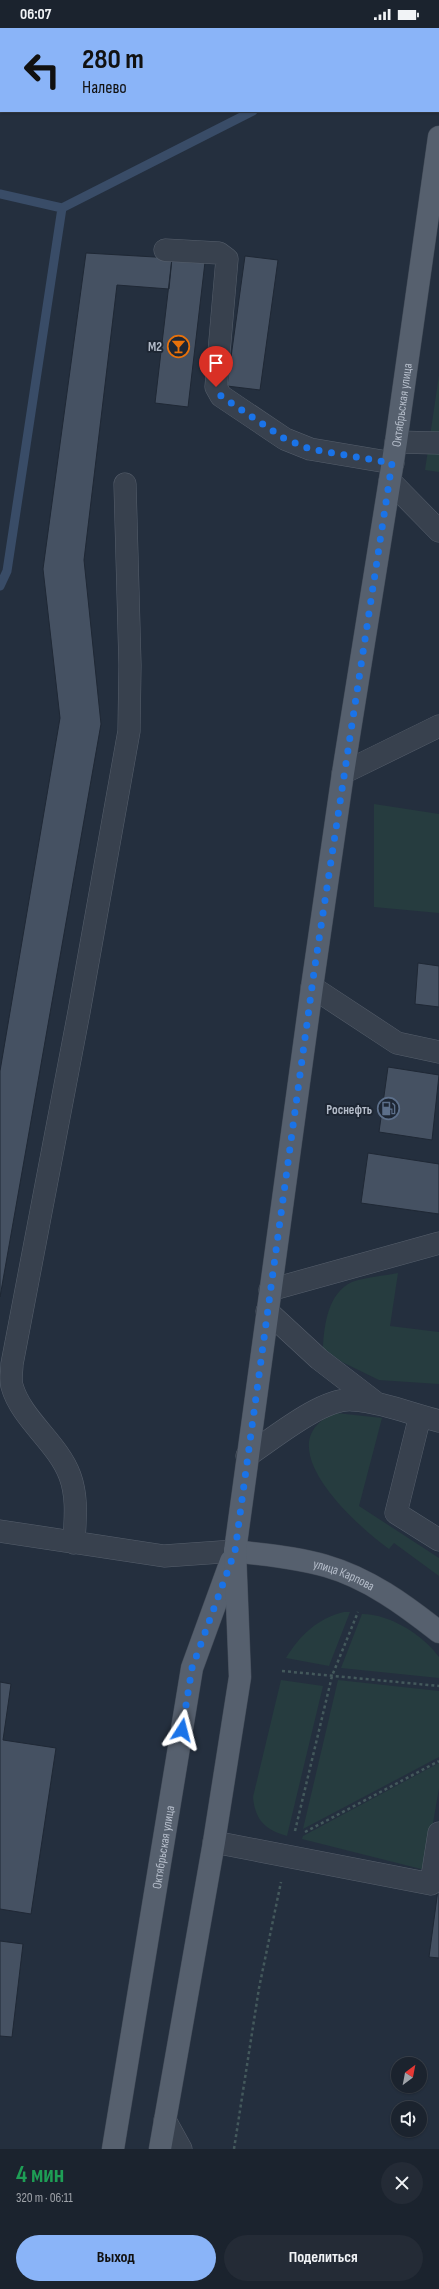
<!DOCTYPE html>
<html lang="ru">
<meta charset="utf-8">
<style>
:root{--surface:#1b232e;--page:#242b36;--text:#f1f3f6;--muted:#a0a4aa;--line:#39404a;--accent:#8ab4f8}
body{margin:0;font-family:"Sofia Sans Condensed",sans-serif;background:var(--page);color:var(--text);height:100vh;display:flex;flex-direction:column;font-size:15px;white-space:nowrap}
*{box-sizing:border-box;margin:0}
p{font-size:13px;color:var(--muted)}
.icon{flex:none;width:22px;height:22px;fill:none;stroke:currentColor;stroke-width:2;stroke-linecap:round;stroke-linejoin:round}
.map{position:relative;height:2121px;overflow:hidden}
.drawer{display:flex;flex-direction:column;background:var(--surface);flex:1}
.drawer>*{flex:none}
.top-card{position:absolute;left:0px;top:0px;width:439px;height:84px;box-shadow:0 1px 3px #0004,0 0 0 1px var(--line);background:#8ab4f8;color:#111;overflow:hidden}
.needle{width:26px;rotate:32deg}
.tools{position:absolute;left:391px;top:2029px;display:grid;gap:8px}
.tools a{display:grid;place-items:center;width:36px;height:36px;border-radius:50%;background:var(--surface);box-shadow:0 1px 3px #0004,0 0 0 1px var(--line);font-size:20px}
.pin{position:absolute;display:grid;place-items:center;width:34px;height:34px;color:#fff;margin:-41px -17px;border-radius:50% 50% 50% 0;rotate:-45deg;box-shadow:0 0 4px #0007}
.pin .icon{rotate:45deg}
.me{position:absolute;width:44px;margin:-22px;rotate:9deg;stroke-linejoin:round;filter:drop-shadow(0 0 3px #0008)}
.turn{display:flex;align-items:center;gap:14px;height:84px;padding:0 16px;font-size:18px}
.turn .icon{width:52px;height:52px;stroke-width:2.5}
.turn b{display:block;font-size:28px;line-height:34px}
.round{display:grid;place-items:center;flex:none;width:42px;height:42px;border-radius:21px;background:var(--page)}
.headline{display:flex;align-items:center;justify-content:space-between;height:68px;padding:0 16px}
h1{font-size:24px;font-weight:700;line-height:30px;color:#1e9e55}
.primary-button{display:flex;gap:8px;margin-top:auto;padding:8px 16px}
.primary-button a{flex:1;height:46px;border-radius:24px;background:var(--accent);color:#111;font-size:16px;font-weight:700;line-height:46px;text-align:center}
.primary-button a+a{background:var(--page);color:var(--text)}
.status{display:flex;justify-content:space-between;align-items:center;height:28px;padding:0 20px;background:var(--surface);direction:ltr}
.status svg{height:11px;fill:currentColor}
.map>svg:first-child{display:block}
</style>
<div class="status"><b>06:07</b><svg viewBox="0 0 49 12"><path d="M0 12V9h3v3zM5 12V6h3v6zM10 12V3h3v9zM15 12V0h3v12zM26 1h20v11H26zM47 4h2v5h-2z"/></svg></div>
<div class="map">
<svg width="439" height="2121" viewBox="0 0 439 2121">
<rect width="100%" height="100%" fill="#242f3e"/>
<path fill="#263c3f" d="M439,347V444L425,442Z
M374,776L439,786V885L374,879Z
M398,1245L390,1298L439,1304V1356L379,1352L342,1334L323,1320C324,1297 328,1265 352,1254C366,1249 384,1248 398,1245Z
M336,1385L382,1390L359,1478L439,1530V1548L394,1515L389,1521C357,1498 263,1414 336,1385Z
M344,1584H350L329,1638L286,1630C300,1607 318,1590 344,1584Z
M362,1586C390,1586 423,1607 439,1629V1650L341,1640Z
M281,1652L323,1658L287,1808C265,1802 255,1792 253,1769Z
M338,1652L439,1663V1729L303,1801Z
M439,1735V1760L425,1842L302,1811L303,1808Z"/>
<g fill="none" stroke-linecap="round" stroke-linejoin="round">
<path stroke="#394c67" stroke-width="9" d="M0,166L62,180L253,83
M0,558L7,543L62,180"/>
</g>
<path fill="#455162" stroke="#1f2835" d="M86,225L172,230L169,261L117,257L84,532L101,696L0,1269V1043L60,690L43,541Z
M245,228L278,232L260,362L227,358Z
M172,230L205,234L188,379L155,375Z
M418,935L439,938V979L415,976Z
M388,1039L439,1047L432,1112L379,1104Z
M368,1125L439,1136V1186L361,1175Z
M0,1654L11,1656L3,1712L56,1720L31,1886L0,1881Z
M439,1854V1930L429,1929Z
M0,1913L23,1916L12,2009L0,2008Z"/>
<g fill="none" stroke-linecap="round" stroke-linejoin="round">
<defs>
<path id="minor" d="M165,222L219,225L227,231L216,359L221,368L285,411L310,421L393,435
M396,414L439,415
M390,453L439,503
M343,745L439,698
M312,959L397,1015L439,1024
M270,1262L439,1215
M267,1283L319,1331L375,1374
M420,1388L396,1485L439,1512
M247,1428C273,1411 323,1369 353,1372C382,1374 411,1386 439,1393
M0,1503L164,1528L235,1523
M74,1515C75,1492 78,1470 70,1448C58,1415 21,1391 12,1358C10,1351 12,1343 12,1336L79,984L129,703L130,637L125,456
M214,1814L431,1856L439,1805
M165,2092L181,2121"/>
<g id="major">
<path id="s1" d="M235,1523C264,1527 297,1529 326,1538C368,1550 405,1577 439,1604"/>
<path id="s2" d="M113,2121L192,1640L231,1533"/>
<path id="s3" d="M160,2121L214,1814L240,1649L235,1523L312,959L343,745L396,414L439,109"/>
</g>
</defs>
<use href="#minor" stroke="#565f6c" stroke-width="23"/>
<use href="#major" stroke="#414a57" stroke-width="23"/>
<path stroke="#44595c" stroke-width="2.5" stroke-dasharray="3 3" stroke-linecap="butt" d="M282,1643L439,1658
M295,1803L332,1648L358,1584
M305,1804L439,1733
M234,2121L259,1960L281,1854"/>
<use href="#minor" stroke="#38414e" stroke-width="22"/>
<use href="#major" stroke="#56606e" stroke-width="22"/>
</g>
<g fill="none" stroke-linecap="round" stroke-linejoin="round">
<path stroke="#1a73e8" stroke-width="7" stroke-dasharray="0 12.6" d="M182,1702L192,1640L235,1523L314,944L392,435L310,421L298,416L285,411L221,368L216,359"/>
</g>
<defs>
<symbol id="bar-ring" viewBox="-11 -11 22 22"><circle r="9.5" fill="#1d2633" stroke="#e8710a" stroke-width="1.5"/><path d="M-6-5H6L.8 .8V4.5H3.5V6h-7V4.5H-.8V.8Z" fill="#e8710a"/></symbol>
<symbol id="fuel-ring" viewBox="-11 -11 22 22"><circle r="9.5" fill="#1d2633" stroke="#5c6f8a" stroke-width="1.5"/><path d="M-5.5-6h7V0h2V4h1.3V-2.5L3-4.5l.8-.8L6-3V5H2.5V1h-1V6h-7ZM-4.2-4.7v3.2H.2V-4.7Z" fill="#5c6f8a"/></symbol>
</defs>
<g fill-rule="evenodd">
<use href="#bar-ring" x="166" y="306" width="25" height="25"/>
<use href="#fuel-ring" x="376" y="1068" width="25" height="25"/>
</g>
<g text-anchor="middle" stroke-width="4" stroke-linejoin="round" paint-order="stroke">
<g font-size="13" font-weight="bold" fill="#b4bcc9" stroke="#1d2633" text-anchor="end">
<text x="162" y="323">М2</text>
<text x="372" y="1086">Роснефть</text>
</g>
<g font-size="13" fill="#b4bcc9" stroke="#1d2633">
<text dy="5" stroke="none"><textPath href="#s3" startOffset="1763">Октябрьская улица</textPath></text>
<text dy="5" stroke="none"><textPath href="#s1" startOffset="112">улица Карпова</textPath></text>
<text dy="5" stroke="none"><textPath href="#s2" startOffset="306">Октябрьская улица</textPath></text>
</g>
</g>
</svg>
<div class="tools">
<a><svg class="needle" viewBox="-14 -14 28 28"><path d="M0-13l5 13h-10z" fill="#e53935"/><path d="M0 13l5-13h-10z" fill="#a0a4aa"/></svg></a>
<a><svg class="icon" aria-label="sound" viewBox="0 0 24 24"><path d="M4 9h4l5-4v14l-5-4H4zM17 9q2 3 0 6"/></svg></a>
</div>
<div class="pin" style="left:216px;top:359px;background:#d93025"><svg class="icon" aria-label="arrive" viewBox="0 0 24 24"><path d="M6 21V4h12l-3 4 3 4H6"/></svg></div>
<svg class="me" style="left:182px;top:1702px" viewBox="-20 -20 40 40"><path d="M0-17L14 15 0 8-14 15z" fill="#1a73e8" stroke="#fff" stroke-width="4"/></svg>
<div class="top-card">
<div class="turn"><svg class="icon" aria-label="left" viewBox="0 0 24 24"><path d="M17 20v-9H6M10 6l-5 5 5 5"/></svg><div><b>280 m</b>Налево</div></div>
</div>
</div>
<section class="drawer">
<div class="headline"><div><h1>4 мин</h1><p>320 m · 06:11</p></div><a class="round"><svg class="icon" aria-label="close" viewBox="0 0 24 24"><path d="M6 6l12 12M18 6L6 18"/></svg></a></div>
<div class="primary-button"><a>Выход</a><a>Поделиться</a></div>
</section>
